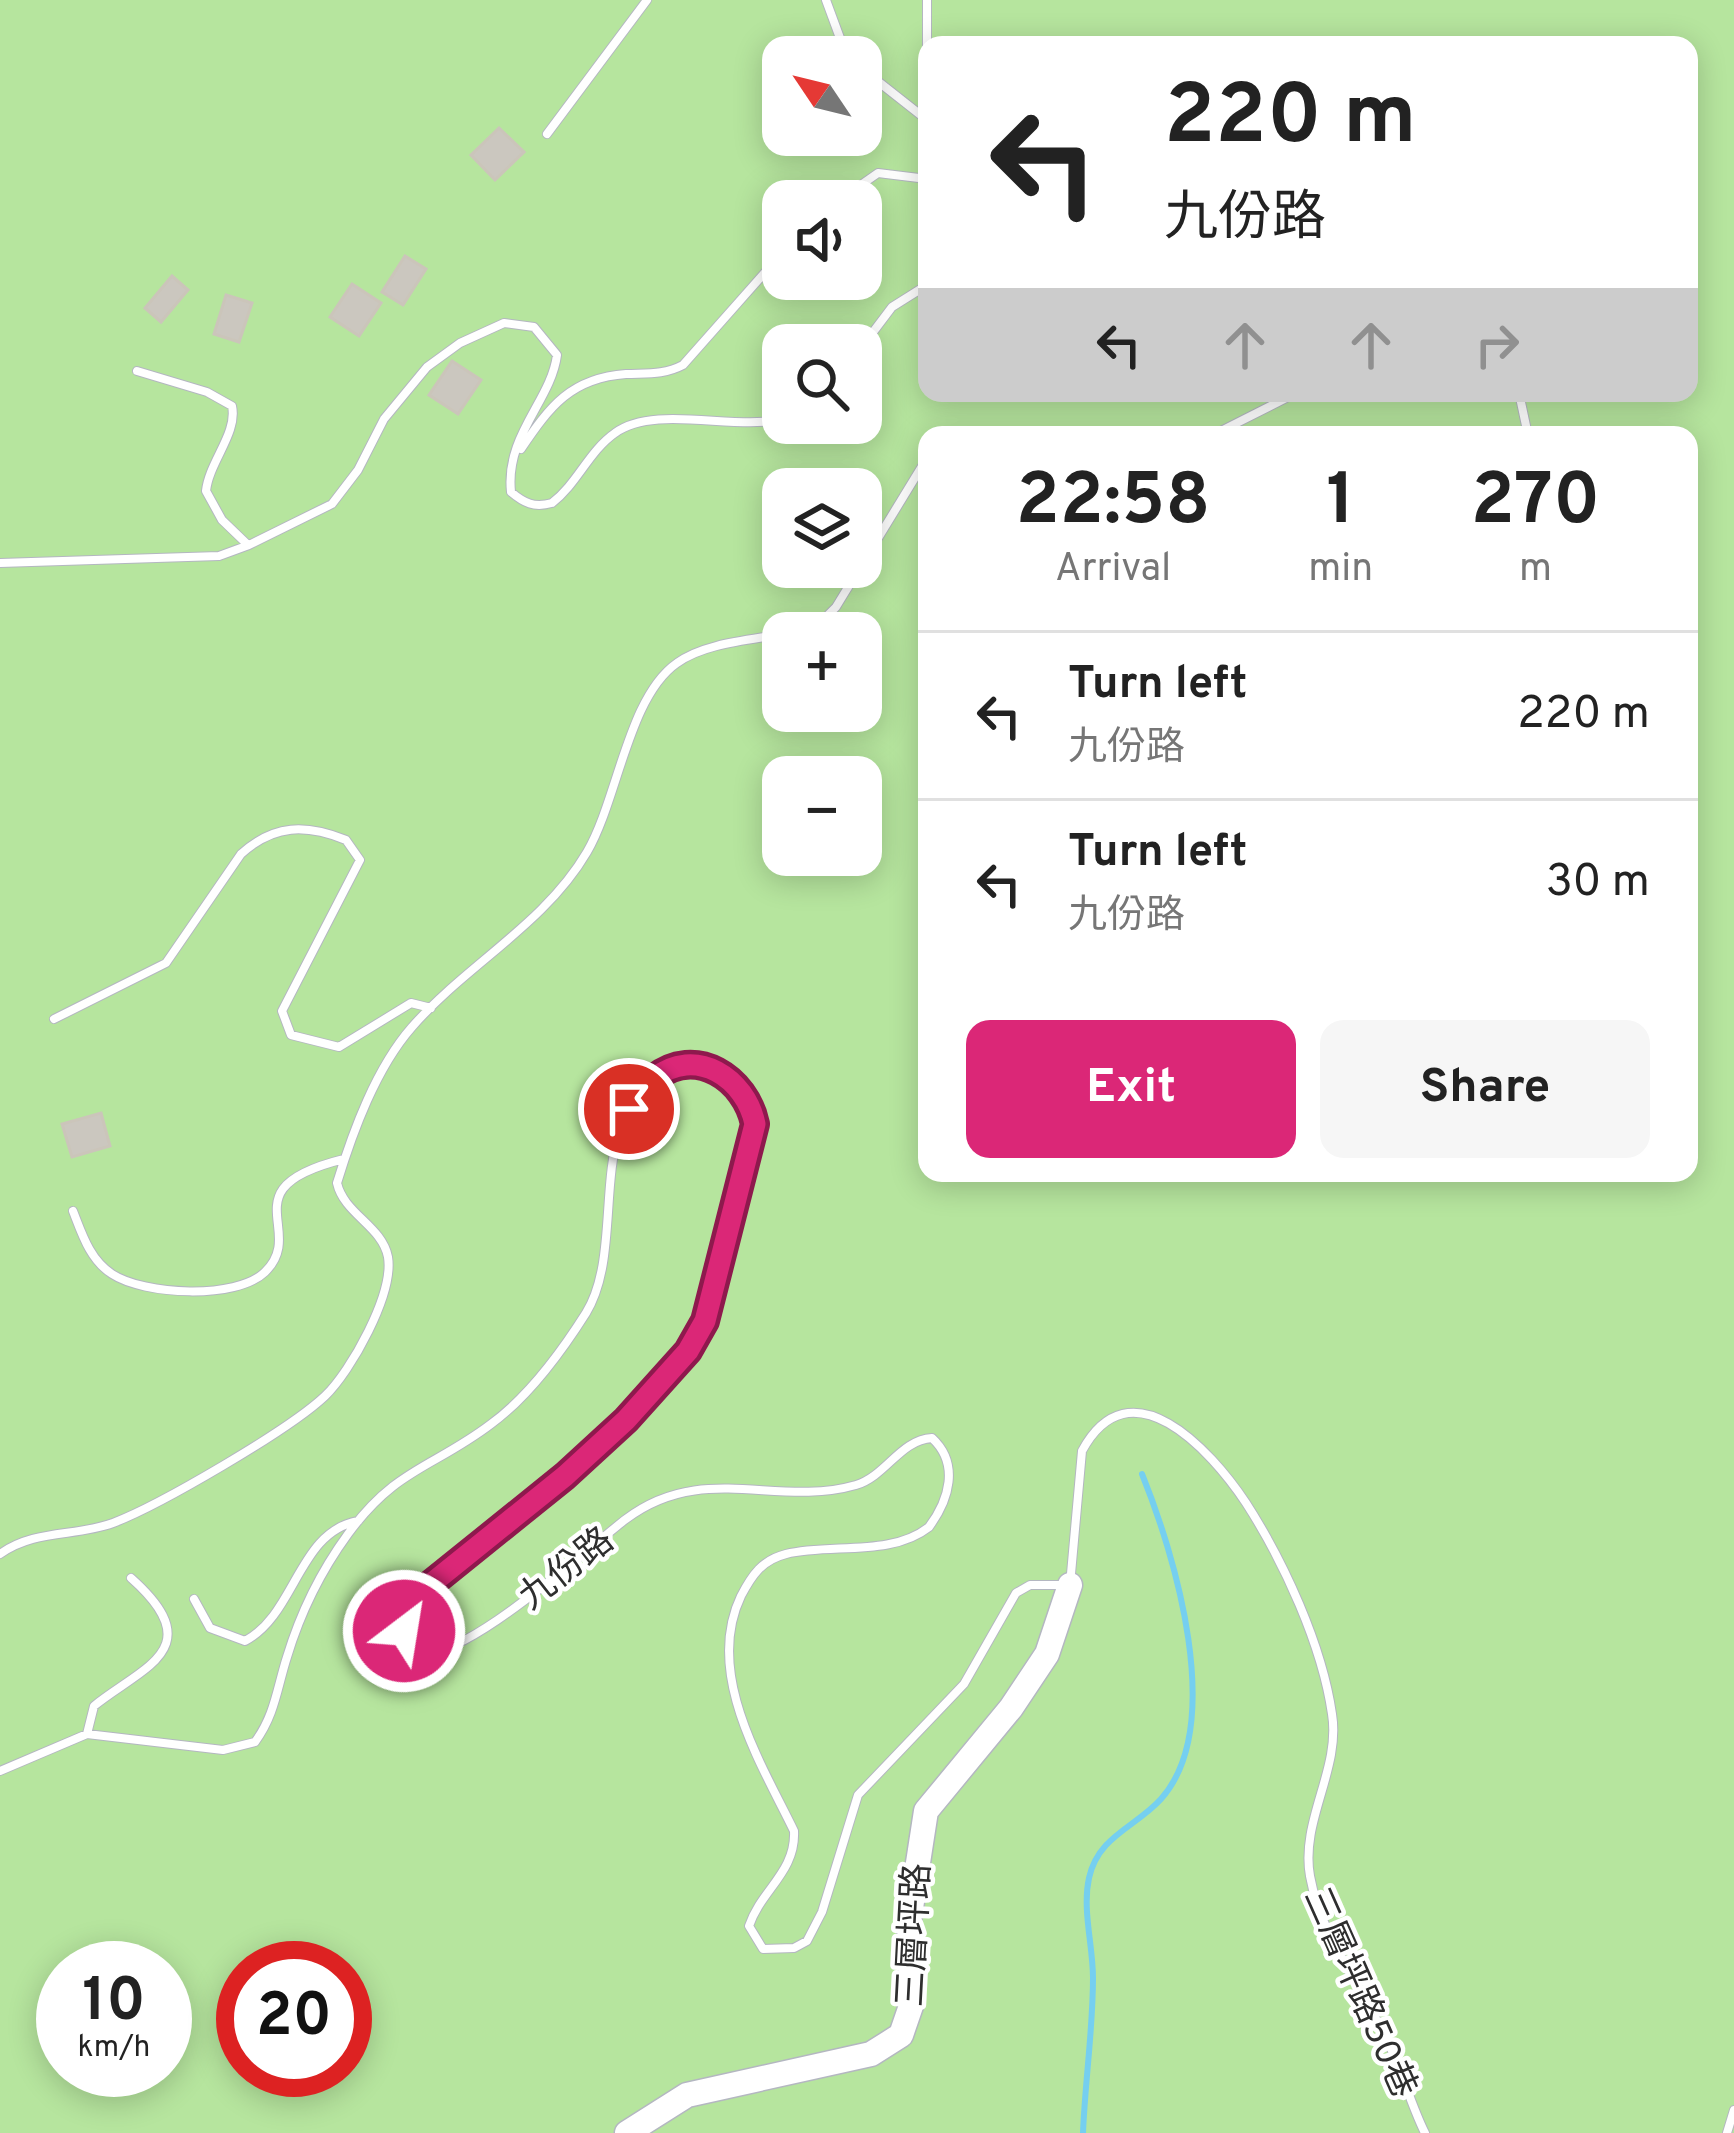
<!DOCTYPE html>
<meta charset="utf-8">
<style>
:root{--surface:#fff;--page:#f6f6f6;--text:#222;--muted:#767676;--line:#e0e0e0;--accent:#db2777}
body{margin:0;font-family:Overpass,"Noto Sans TC",sans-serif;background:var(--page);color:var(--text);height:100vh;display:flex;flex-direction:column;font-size:45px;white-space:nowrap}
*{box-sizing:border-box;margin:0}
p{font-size:39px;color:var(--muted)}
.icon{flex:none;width:66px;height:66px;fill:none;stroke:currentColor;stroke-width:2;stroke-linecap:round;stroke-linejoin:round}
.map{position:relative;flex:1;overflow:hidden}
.details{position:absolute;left:918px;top:426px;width:780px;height:756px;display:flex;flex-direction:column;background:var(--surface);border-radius:24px;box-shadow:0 6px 30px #0003}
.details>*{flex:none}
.hud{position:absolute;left:918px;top:36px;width:780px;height:366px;border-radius:24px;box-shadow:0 6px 30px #0003;background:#fff;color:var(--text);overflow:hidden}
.needle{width:78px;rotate:305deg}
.fabs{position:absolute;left:762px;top:36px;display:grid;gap:24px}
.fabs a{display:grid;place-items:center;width:120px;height:120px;border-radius:24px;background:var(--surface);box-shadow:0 6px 30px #0003;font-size:60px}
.speed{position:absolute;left:36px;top:1941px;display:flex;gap:24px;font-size:60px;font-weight:700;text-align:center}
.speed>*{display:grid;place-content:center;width:156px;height:156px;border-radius:50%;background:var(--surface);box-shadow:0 6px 30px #0003;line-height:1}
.speed small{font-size:30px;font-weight:400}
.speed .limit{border:18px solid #d22;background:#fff;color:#111}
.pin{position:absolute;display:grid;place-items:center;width:102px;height:102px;color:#fff;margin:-51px;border:6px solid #fff;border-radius:50%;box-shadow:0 3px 12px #0007}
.me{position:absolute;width:132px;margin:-66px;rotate:31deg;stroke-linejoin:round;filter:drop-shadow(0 0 9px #0008)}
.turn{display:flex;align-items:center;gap:42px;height:252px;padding:0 48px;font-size:54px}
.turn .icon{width:156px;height:156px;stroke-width:2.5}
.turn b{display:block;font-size:84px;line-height:102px}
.lanes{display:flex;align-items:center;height:114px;padding:0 48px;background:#0003;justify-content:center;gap:60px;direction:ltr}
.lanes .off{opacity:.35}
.eta{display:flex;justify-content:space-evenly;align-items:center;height:204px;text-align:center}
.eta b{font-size:72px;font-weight:700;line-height:84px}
.button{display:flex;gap:24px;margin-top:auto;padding:24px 48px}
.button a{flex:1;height:138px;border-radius:24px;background:var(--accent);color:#fff;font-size:48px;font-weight:700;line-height:138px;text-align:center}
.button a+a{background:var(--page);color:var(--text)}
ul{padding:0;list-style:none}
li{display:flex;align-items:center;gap:36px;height:168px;padding:0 48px;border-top:3px solid var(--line)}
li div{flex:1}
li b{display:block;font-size:45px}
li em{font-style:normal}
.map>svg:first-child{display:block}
</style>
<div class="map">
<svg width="1734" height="2133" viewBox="0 0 1734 2133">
<rect width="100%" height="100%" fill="#efe9e1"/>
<path fill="#b6e59e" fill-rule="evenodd" d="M0,0H1734V2133H0ZM927,45H1689V393H927ZM783,57H861V135H783ZM783,201H861V279H783ZM783,345H861V423H783ZM927,435H1689V1173H927ZM783,489H861V567H783ZM783,633H861V711H783ZM783,777H861V855H783ZM63,1968H165V2070H63ZM243,1968H345V2070H243Z"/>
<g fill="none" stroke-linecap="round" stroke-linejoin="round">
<path stroke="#75cff0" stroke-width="6" d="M1083,2133C1085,2081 1093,2030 1093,1978C1093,1945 1082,1910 1089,1878C1098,1836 1136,1827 1161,1799C1227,1725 1174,1553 1142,1474"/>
</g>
<path fill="#cbc7bf" stroke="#cbc5ba" stroke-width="3" d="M499,128L524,152L495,180L471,155Z
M405,256L426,269L403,305L382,292Z
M172,276L188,290L161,322L145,308Z
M352,284L381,303L359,336L330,317Z
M226,295L252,303L239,342L214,334Z
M452,361L481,380L458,414L429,395Z
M101,1113L110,1146L72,1157L62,1124Z"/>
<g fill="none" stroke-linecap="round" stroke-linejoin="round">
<defs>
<path id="lane" d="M826,0L847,57
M927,0V45
M861,68L927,120
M547,134L647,0
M838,201L878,173L927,179
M861,348L892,307L927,285
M137,371L207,392L232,406C238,433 209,462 206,491L222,520L248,545
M1519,393L1528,435
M1213,435L1296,393
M521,449C550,406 571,378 626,374C647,373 664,375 683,365L783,252
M0,563L219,556L249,545L332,504L358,470L384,419L427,367L460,343L504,323L534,327L557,355C551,401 505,435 511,492C524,503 534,508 552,503C577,484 589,451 615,433C654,404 735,431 783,419
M792,633L820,623L836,607L927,458
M54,1019L166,963L241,854C274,824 306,824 346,840L360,860L282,1011L291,1035L339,1047L411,1003L431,1008
M73,1211C82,1234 90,1260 112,1274C144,1295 236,1300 265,1272C308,1230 227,1188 344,1159
M0,1554C35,1529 75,1537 113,1523C160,1505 289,1430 325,1396C351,1371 394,1294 388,1257C382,1226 344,1214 337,1183C353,1131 376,1068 412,1027C466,965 545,924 587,852C618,799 628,697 677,663C704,643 751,640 783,634
M194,1599L210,1628L245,1641C296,1614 298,1532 358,1521
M87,1734L94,1706C142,1667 211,1649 131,1578
M0,1771L87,1734L223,1750L255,1742C275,1715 277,1688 287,1657C300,1614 321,1571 348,1534C396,1468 433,1468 491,1424C528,1397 562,1351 586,1313C629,1243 580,1114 669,1071C685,1063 706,1064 721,1073C743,1086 750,1100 755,1123C740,1187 728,1256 706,1318C681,1387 556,1486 498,1532C474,1551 368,1615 415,1650C450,1675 595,1542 626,1519C703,1461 776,1508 856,1485C886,1476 900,1440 932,1438C960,1464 949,1500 929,1527C891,1557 831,1543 786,1554C762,1560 752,1575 741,1596C704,1673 761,1763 794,1831C796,1872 761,1890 749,1926L763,1949L794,1948L807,1941L822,1912L858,1795L964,1684L1016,1593L1030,1585H1070L1082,1451C1130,1362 1210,1449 1246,1503C1284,1562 1322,1645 1332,1714C1341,1769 1300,1821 1310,1876C1321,1937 1361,1986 1387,2040C1402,2070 1410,2103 1425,2133
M1727,2133L1734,2110"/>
<path id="secondary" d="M627,2133L687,2095L871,2054L901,2035L912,2003L909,1921L926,1811L1011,1708L1047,1654L1070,1585"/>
</defs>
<use href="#lane" stroke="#b4b7c1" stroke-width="10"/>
<use href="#secondary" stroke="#b4b7c1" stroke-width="27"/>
<use href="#lane" stroke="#fff" stroke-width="8"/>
<use href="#secondary" stroke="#fff" stroke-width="24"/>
</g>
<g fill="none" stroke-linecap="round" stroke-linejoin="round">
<defs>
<path id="route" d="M404,1631L405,1612L421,1592L565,1476L626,1420L688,1351L705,1321L755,1124C746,1079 696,1044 653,1079C644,1086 637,1100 629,1109"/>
</defs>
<use href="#route" stroke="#8e194d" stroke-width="30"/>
<use href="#route" stroke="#db2777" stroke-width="21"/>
</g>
<g text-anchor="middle" stroke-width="9" stroke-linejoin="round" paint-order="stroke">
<g font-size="36" fill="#2e2e2e" stroke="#fff">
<text transform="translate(565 1567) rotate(-38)" y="13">九份路</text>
<text transform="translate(912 1935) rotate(-87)" y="13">三層坪路</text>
<text transform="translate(1362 1992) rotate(66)" y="13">三層坪路50巷</text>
</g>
</g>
</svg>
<div class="fabs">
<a><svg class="needle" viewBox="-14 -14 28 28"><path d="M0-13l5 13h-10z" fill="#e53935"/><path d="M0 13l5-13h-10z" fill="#767676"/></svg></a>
<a><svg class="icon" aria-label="sound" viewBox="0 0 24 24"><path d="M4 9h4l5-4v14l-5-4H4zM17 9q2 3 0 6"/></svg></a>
<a><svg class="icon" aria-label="search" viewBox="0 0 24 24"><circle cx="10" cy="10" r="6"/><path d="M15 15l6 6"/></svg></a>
<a><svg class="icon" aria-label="layers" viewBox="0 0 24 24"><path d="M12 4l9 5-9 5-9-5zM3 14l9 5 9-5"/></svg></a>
<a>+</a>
<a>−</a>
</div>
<div class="speed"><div>10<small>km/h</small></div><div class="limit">20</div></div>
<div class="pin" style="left:629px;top:1109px;background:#d93025"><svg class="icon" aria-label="arrive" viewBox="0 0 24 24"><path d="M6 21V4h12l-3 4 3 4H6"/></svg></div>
<svg class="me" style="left:404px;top:1631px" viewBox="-20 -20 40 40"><circle r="17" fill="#db2777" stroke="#fff" stroke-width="3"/><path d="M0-11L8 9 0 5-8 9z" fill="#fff"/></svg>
<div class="hud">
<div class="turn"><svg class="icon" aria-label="left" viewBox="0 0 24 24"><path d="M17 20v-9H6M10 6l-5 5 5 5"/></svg><div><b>220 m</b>九份路</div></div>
<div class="lanes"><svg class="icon" aria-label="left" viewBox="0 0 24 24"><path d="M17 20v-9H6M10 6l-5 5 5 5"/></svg><svg class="icon off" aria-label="ahead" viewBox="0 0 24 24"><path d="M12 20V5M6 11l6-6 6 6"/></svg><svg class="icon off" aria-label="ahead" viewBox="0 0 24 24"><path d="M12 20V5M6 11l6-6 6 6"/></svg><svg class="icon off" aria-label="right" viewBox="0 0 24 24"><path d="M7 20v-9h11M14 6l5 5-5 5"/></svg></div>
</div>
<section class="details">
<div class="eta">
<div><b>22:58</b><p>Arrival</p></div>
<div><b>1</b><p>min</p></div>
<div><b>270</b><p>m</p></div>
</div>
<ul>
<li><svg class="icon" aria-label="left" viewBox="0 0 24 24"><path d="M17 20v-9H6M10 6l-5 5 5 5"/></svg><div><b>Turn left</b><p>九份路</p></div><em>220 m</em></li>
<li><svg class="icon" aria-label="left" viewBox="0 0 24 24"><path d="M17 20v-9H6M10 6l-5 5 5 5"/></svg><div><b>Turn left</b><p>九份路</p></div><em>30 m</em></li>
</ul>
<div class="button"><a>Exit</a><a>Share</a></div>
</section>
</div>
